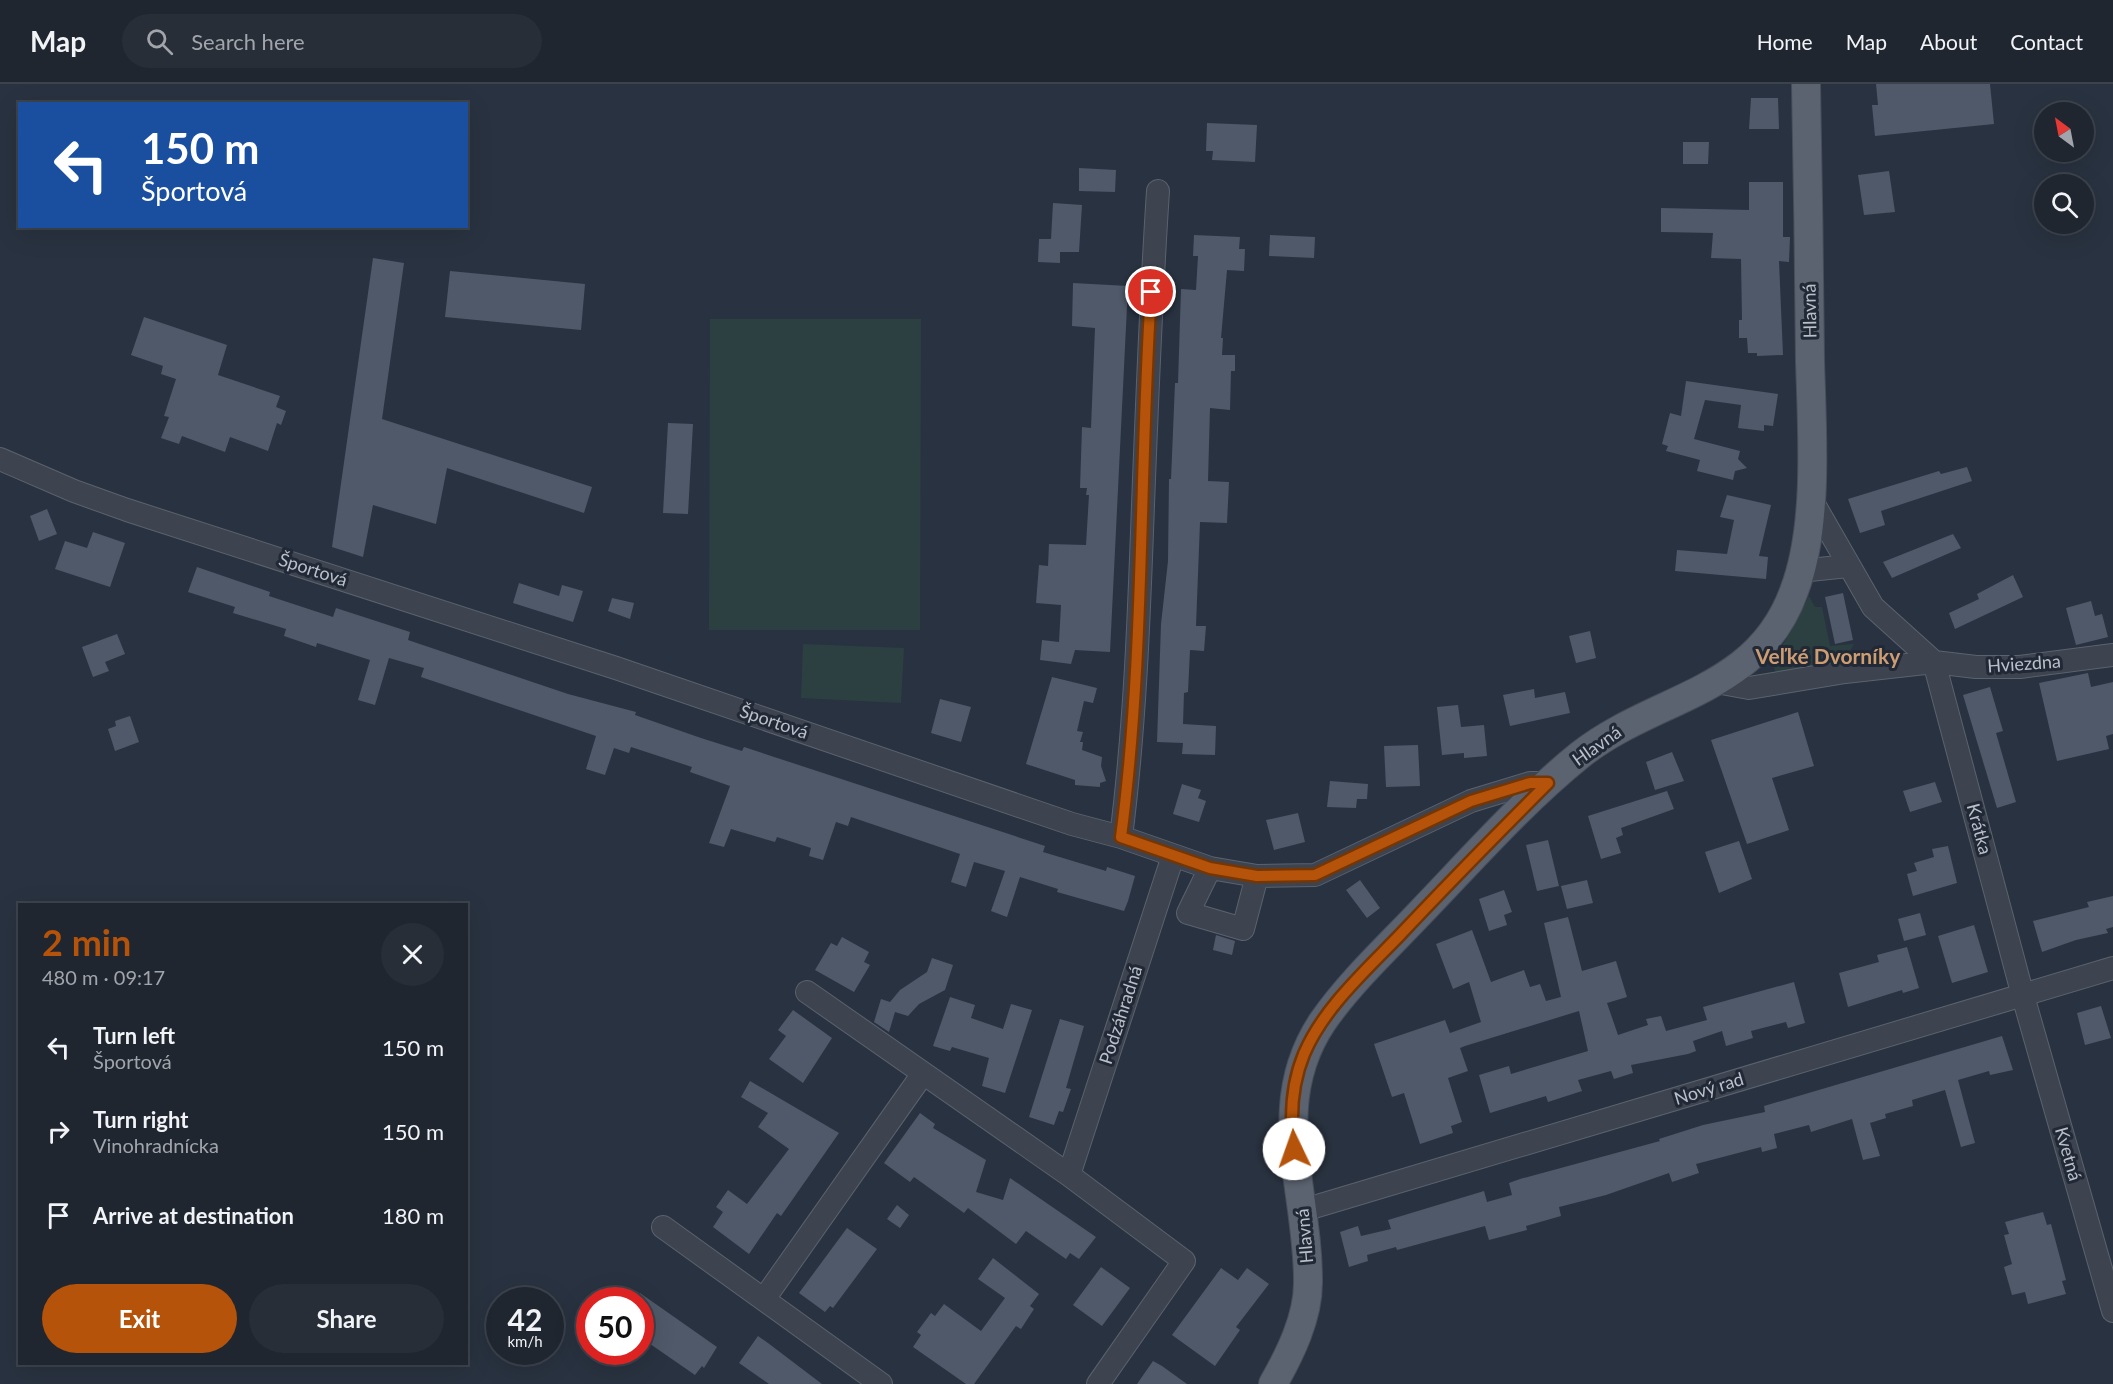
<!DOCTYPE html>
<meta charset="utf-8">
<style>
:root{--surface:#1f2630;--page:#272e38;--text:#f1f3f6;--muted:#a1a5ab;--line:#3c434c;--accent:#b45309}
body{margin:0;font-family:Lato,sans-serif;background:var(--page);color:var(--text);height:100vh;display:flex;flex-direction:column;font-size:22px;white-space:nowrap}
*{box-sizing:border-box;margin:0}
p{font-size:20px;color:var(--muted)}
.icon{flex:none;width:33px;height:33px;fill:none;stroke:currentColor;stroke-width:2;stroke-linecap:round;stroke-linejoin:round}
.map{position:relative;flex:1;overflow:hidden}
.side{position:absolute;left:18px;top:819px;width:450px;height:462px;display:flex;flex-direction:column;background:var(--surface);border-radius:0px;box-shadow:0 6px 24px #0002,0 0 0 2px var(--line)}
.side>*{flex:none}
.guide{position:absolute;left:18px;top:18px;width:450px;height:126px;border-radius:0px;box-shadow:0 6px 24px #0002,0 0 0 2px var(--line);background:#1a4fa0;color:#fff;overflow:hidden}
.needle{width:39px;rotate:328deg}
.fabs{position:absolute;left:2034px;top:18px;display:grid;gap:12px}
.fabs a{display:grid;place-items:center;width:60px;height:60px;border-radius:50%;background:var(--surface);box-shadow:0 6px 24px #0002,0 0 0 2px var(--line);font-size:30px}
.speed{position:absolute;left:486px;top:1203px;display:flex;gap:12px;font-size:30px;font-weight:700;text-align:center}
.speed>*{display:grid;place-content:center;width:78px;height:78px;border-radius:50%;background:var(--surface);box-shadow:0 6px 24px #0002,0 0 0 2px var(--line);line-height:1}
.speed small{font-size:15px;font-weight:400}
.speed .limit{border:9px solid #d22;background:#fff;color:#111}
.pin{position:absolute;display:grid;place-items:center;width:51px;height:51px;color:#fff;margin:-26px;border:3px solid #fff;border-radius:50%;box-shadow:0 2px 6px #0007}
.me{position:absolute;width:66px;margin:-33px;rotate:357deg;stroke-linejoin:round;filter:drop-shadow(0 0 4px #0008)}
.turn{display:flex;align-items:center;gap:21px;height:126px;padding:0 24px;font-size:27px}
.turn .icon{width:78px;height:78px;stroke-width:2.5}
.turn b{display:block;font-size:42px;line-height:51px}
.round{display:grid;place-items:center;flex:none;width:63px;height:63px;border-radius:32px;background:var(--page)}
.headline{display:flex;align-items:center;justify-content:space-between;height:102px;padding:0 24px}
h1{font-size:36px;font-weight:700;line-height:45px;color:var(--accent)}
.action{display:flex;gap:12px;margin-top:auto;padding:12px 24px}
.action a{flex:1;height:69px;border-radius:36px;background:var(--accent);color:#fff;font-size:24px;font-weight:700;line-height:69px;text-align:center}
.action a+a{background:var(--page);color:var(--text)}
ul{padding:0;list-style:none}
li{display:flex;align-items:center;gap:18px;height:84px;padding:0 24px}
li div{flex:1}
li b{display:block;font-size:22px}
li em{font-style:normal}
header{display:flex;align-items:center;gap:36px;box-sizing:border-box;height:84px;padding:0 30px;background:var(--surface);border-bottom:2px solid var(--line)}
header strong{font-size:28px}
nav{display:flex;gap:33px;margin-inline-start:auto;font-size:21px}
.search{width:420px;height:54px;background:var(--page);display:flex;align-items:center;gap:15px;box-sizing:border-box;padding:0 21px;border-radius:33px;color:var(--muted);font-size:22px}
.map>svg:first-child{display:block}
</style>
<header>
<strong>Map</strong>
<div class="search"><svg class="icon" aria-label="search" viewBox="0 0 24 24"><circle cx="10" cy="10" r="6"/><path d="M15 15l6 6"/></svg>Search here</div>
<nav><a>Home</a><a>Map</a><a>About</a><a>Contact</a></nav>
</header>
<div class="map">
<svg width="2113" height="1300" viewBox="0 0 2113 1300">
<rect width="100%" height="100%" fill="#293240"/>
<path fill="#2c4042" d="M710,235H921L920,546H709Z
M1809,512L1815,523H1822L1830,562L1854,560C1842,587 1802,585 1776,589L1771,577L1786,556Z
M803,560L904,564L901,619L801,614Z"/>
<path fill="#4f5969" d="M1876,0H1990L1994,40L1875,52L1872,21H1878Z
M1751,14H1778L1779,45H1749Z
M1207,39L1257,41L1255,78L1212,76L1213,67H1206Z
M1683,58H1709L1708,80H1683Z
M1079,84L1116,86L1115,108L1079,107Z
M1889,87L1895,128L1864,131L1858,91Z
M1749,98H1783V153H1790L1789,178L1779,177L1783,271L1757,272V269H1748L1747,254H1739V236H1742L1741,175L1711,174L1713,149L1661,148V124L1749,126Z
M1053,119L1082,121L1079,168H1060V179L1038,178L1039,155H1051Z
M1194,151L1240,153L1239,165H1245L1244,187L1227,186L1221,254H1223L1222,271H1235V287H1231L1230,326L1210,324L1208,397L1229,398L1227,439L1200,438L1196,542H1206L1204,567L1190,566L1188,608L1184,609L1183,640L1216,642L1215,671L1182,670L1183,659L1157,658L1161,540L1168,477L1169,395H1171L1175,299H1178L1181,205L1196,206L1198,172H1193Z
M1270,151L1315,153L1314,174L1269,172Z
M373,174L404,179L382,335L592,403L584,429L447,384L436,440L373,421L363,473L332,463Z
M450,187L585,200L581,246L445,233Z
M1073,199L1128,202L1110,568L1075,566L1071,580L1040,576L1042,556L1059,558L1061,521L1036,519L1039,481L1048,482L1049,460L1086,461L1089,411H1086L1087,404H1080L1082,343L1091,344L1095,244L1072,242Z
M144,233L227,261L218,291L280,312L276,323L286,327L281,341L277,339L268,367L230,353L225,368L182,352L179,360L161,354L169,333L164,332L176,295L161,290L163,282L131,271Z
M1686,297L1778,310L1773,342L1764,341V347L1738,344L1741,321L1705,316L1694,355L1740,367L1738,375L1747,384L1735,387L1733,396L1697,387L1700,376L1666,367L1668,362L1662,360L1670,329L1681,332Z
M668,339L693,340L688,430L663,429Z
M1967,383L1972,397L1881,427L1885,441L1860,449L1848,415L1939,387L1941,390Z
M1727,411L1771,421L1759,472L1768,473L1766,495L1675,487L1677,466L1727,470L1734,436L1720,433Z
M47,425L57,450L39,457L30,432Z
M93,448L125,459L110,503L55,485L65,457L87,464Z
M1953,450L1961,464L1892,494L1883,478Z
M197,483L270,508L269,512L333,533L336,524L410,548L408,556L568,610L636,628L635,631L701,654L742,667L744,663L1045,762L1043,768L1106,787L1107,783L1135,792L1128,817L1124,827L1057,808L1058,805L1020,793L1007,833L991,827L1005,787L974,778L966,803L951,798L960,770L851,733L848,742L836,738L823,776L809,772L811,764L777,753L775,758L731,745L724,763L709,759L730,702L690,688L692,683L631,663L629,669L614,664L605,691L586,685L596,652L421,593L424,584L389,574L375,621L358,616L370,576L317,559L316,563L284,552L286,545L233,529L235,523L188,508Z
M2013,491L2023,513L1955,545L1949,529L1979,515L1977,510Z
M519,499L559,512L562,501L583,507L573,538L513,519Z
M1843,509L1853,556L1835,560L1825,513Z
M612,514L634,519L630,535L608,527Z
M2091,517L2095,532L2102,530L2108,553L2076,561L2066,524Z
M1590,547L1596,574L1576,579L1569,552Z
M117,550L125,570L105,578L109,587L93,593L82,563Z
M2088,589L2091,603L2113,598V650L2106,652L2109,665L2057,677L2039,599Z
M1052,593L1097,604L1093,619L1084,617L1077,647L1083,648L1080,658H1083L1082,666L1102,673L1101,682L1106,697L1100,699V703L1075,701V696L1026,680Z
M1990,603L2003,647L1996,649L2016,718L1997,724L1963,611Z
M1534,605L1535,614L1565,608L1570,629L1510,642L1503,611Z
M940,615L971,623L961,658L931,649Z
M1458,621L1461,643L1484,641L1487,672L1464,674V669L1442,671L1437,623Z
M1798,628L1814,682L1772,694L1789,746L1747,760L1711,656Z
M130,632L139,658L115,667L108,645L116,642L115,637Z
M1418,661L1420,702L1386,703L1384,662Z
M1672,668L1684,697L1655,706L1646,678Z
M1330,697L1368,700L1367,715H1357L1356,724L1327,723Z
M1935,698L1942,718L1910,728L1903,707Z
M1182,700L1201,706L1198,714L1206,717L1199,738L1173,730Z
M1667,707L1674,725L1621,744L1623,751L1616,754L1621,769L1601,775L1588,732Z
M1298,729L1305,758L1274,766L1266,736Z
M1548,756L1559,802L1537,807L1526,761Z
M1739,757L1752,795L1719,809L1705,768Z
M1948,762L1957,799L1913,812L1907,790L1917,787L1914,779L1934,773L1932,765Z
M1360,796L1380,824L1367,834L1346,806Z
M1587,796L1593,819L1567,825L1561,802Z
M1504,806L1512,828L1504,831L1507,841L1489,847L1479,815Z
M2113,812V843L2106,845L2108,849L2076,856L2042,868L2033,837L2089,823L2087,818Z
M1920,829L1926,851L1904,857L1898,835Z
M1568,833L1582,887L1616,877L1627,913L1607,919L1618,951L1648,941L1646,935L1661,932L1666,947L1707,936L1703,923L1794,898L1805,939L1788,944L1786,938L1751,947L1753,954L1726,962L1722,947L1693,957L1696,967L1688,970L1631,981L1633,989L1614,995L1611,987L1578,996L1582,1007L1548,1018L1546,1012L1490,1029L1479,991L1509,982L1511,990L1588,967L1579,927L1465,962L1460,964L1468,987L1448,994L1462,1038L1451,1042L1453,1049L1420,1060L1404,1009L1392,1013L1374,960L1445,936L1450,949L1481,938L1469,898L1453,905L1436,860L1472,846L1491,898L1524,886L1530,903L1540,900L1546,917L1561,913L1544,839Z
M1974,841L1988,888L1952,899L1938,852Z
M1216,851L1235,857L1232,871L1213,866Z
M842,853L869,868L864,878L870,881L854,908L815,886L831,859L837,862Z
M1907,863L1919,904L1903,909L1902,906L1848,923L1839,889L1879,878L1877,871Z
M932,874L953,881L945,906L919,920L908,932L895,928L889,948L874,938L881,915L890,918L900,906L927,888Z
M950,913L975,921L971,934L1003,945L1011,920L1032,926L1005,1009L982,1002L989,974L952,963L950,967L933,962Z
M2101,922L2111,954L2085,961L2077,929Z
M793,926L832,954L803,999L769,975L786,952L778,946Z
M1060,935L1084,942L1066,1004L1071,1005L1063,1028L1059,1027L1054,1041L1029,1033Z
M2002,952L2013,986L1990,991L1989,987L1958,996L1975,1059L1961,1063L1945,1006L1912,1016L1913,1022L1885,1030L1886,1034L1870,1039L1880,1072L1863,1076L1852,1035L1811,1048L1809,1041L1774,1050L1777,1064L1762,1068L1761,1063L1696,1080L1699,1089L1672,1098L1669,1089L1606,1111L1559,1123L1561,1132L1526,1142L1527,1146L1489,1156L1485,1142L1397,1166L1396,1163L1367,1171L1368,1177L1349,1183L1340,1148L1358,1142L1361,1152L1391,1145L1388,1136L1484,1107L1487,1118L1512,1111L1509,1099L1520,1095L1660,1057L1659,1055L1703,1041L1765,1028L1764,1022Z
M750,997L839,1049L781,1132L777,1129L749,1170L713,1143L723,1128L716,1123L728,1106L747,1120L789,1065L758,1043L768,1029L741,1013Z
M920,1029L935,1040L933,1044L986,1076L976,1108L1003,1116L1010,1094L1096,1153L1079,1175L1070,1169L1066,1175L1026,1147L1016,1160L968,1124L964,1129L914,1093L910,1098L884,1079Z
M897,1121L909,1131L900,1144L887,1135Z
M2043,1128L2047,1141L2051,1140L2066,1196L2062,1197L2066,1210L2028,1220L2025,1208L2012,1211L2004,1183L2012,1180L2004,1151L2009,1150L2005,1138Z
M847,1144L877,1165L833,1224L830,1222L825,1228L799,1209Z
M993,1174L1039,1210L1030,1222L1034,1225L1021,1245L1016,1242L974,1300H966L913,1263L921,1251L917,1248L931,1229L935,1232L944,1220L981,1247L1005,1214L978,1195Z
M1101,1183L1130,1204L1102,1242L1073,1221Z
M1221,1184L1238,1196L1247,1184L1269,1200L1236,1243L1240,1246L1215,1282L1172,1251Z
M640,1209L717,1263L704,1284L702,1282L695,1291L640,1253Z
M758,1252L768,1259L822,1300H769L739,1279Z
M1153,1277L1162,1282L1187,1300H1137Z"/>
<g fill="none" stroke-linecap="round" stroke-linejoin="round">
<defs>
<path id="minor" d="M0,375L74,407L127,426L616,584L1072,740L1121,753L1210,784L1257,792L1315,791L1471,717L1530,699H1548
M1811,415L1873,523L1934,578
M1800,487L1848,482
M1934,578L2023,912L2113,1227
M1716,598L1749,604L1845,588L1934,578L1976,583H2020L2113,571
M1121,753C1135,643 1139,532 1143,421C1147,316 1151,212 1158,107
M1210,784L1188,829L1243,845L1257,792
M807,908L1069,1091L1173,772
M1069,1091L1184,1177L1098,1300
M1304,1126L2113,884
M663,1143L881,1300
M764,1215L922,991"/>
<path id="major" d="M1273,1300C1290,1270 1308,1234 1308,1199C1309,1108 1266,1021 1323,937C1351,897 1388,863 1421,828C1472,775 1523,717 1580,671C1656,611 1757,610 1794,507C1819,442 1812,347 1810,277C1809,185 1808,92 1806,0"/>
</defs>
<use href="#minor" stroke="#5b626e" stroke-width="24"/>
<use href="#major" stroke="#474d5a" stroke-width="30"/>
<use href="#minor" stroke="#3d4450" stroke-width="22"/>
<use href="#major" stroke="#5b6370" stroke-width="28"/>
</g>
<g fill="none" stroke-linecap="round" stroke-linejoin="round">
<defs>
<path id="route" d="M1151,208C1139,390 1145,573 1121,753L1210,784L1257,792L1315,791L1471,717L1530,699H1548C1497,750 1447,801 1398,853C1364,888 1323,925 1304,970C1292,999 1290,1034 1294,1065"/>
</defs>
<use href="#route" stroke="#753606" stroke-width="15"/>
<use href="#route" stroke="#b45309" stroke-width="10"/>
</g>
<g text-anchor="middle" stroke-width="6" stroke-linejoin="round" paint-order="stroke">
<g font-size="18" fill="#bac0ca" stroke="#222936">
<text transform="translate(1810 227) rotate(-91)" y="6">Hlavná</text>
<text transform="translate(313 486) rotate(18)" y="6">Športová</text>
<text transform="translate(2024 580) rotate(-4)" y="6">Hviezdna</text>
<text transform="translate(774 638) rotate(19)" y="6">Športová</text>
<text transform="translate(1597 662) rotate(-35)" y="6">Hlavná</text>
<text transform="translate(1979 745) rotate(75)" y="6">Krátka</text>
<text transform="translate(1121 931) rotate(-72)" y="6">Podzáhradná</text>
<text transform="translate(1709 1005) rotate(-17)" y="6">Nový rad</text>
<text transform="translate(2068 1070) rotate(74)" y="6">Kvetná</text>
<text transform="translate(1305 1152) rotate(-95)" y="6">Hlavná</text>
</g>
<g font-size="21" font-weight="bold" fill="#ce9d72" stroke="#222936">
<text x="1828" y="580">Veľké Dvorníky</text>
</g>
</g>
</svg>
<div class="fabs">
<a><svg class="needle" viewBox="-14 -14 28 28"><path d="M0-13l5 13h-10z" fill="#e53935"/><path d="M0 13l5-13h-10z" fill="#a1a5ab"/></svg></a>
<a><svg class="icon" aria-label="search" viewBox="0 0 24 24"><circle cx="10" cy="10" r="6"/><path d="M15 15l6 6"/></svg></a>
</div>
<div class="speed"><div>42<small>km/h</small></div><div class="limit">50</div></div>
<div class="pin" style="left:1151px;top:208px;background:#d93025"><svg class="icon" aria-label="arrive" viewBox="0 0 24 24"><path d="M6 21V4h12l-3 4 3 4H6"/></svg></div>
<svg class="me" style="left:1294px;top:1065px" viewBox="-20 -20 40 40"><circle r="19" fill="#fff"/><path d="M0-13L10 11 0 6-10 11z" fill="#b45309"/></svg>
<div class="guide">
<div class="turn"><svg class="icon" aria-label="left" viewBox="0 0 24 24"><path d="M17 20v-9H6M10 6l-5 5 5 5"/></svg><div><b>150 m</b>Športová</div></div>
</div>
<section class="side">
<div class="headline"><div><h1>2 min</h1><p>480 m · 09:17</p></div><a class="round"><svg class="icon" aria-label="close" viewBox="0 0 24 24"><path d="M6 6l12 12M18 6L6 18"/></svg></a></div>
<ul>
<li><svg class="icon" aria-label="left" viewBox="0 0 24 24"><path d="M17 20v-9H6M10 6l-5 5 5 5"/></svg><div><b>Turn left</b><p>Športová</p></div><em>150 m</em></li>
<li><svg class="icon" aria-label="right" viewBox="0 0 24 24"><path d="M7 20v-9h11M14 6l5 5-5 5"/></svg><div><b>Turn right</b><p>Vinohradnícka</p></div><em>150 m</em></li>
<li><svg class="icon" aria-label="arrive" viewBox="0 0 24 24"><path d="M6 21V4h12l-3 4 3 4H6"/></svg><div><b>Arrive at destination</b></div><em>180 m</em></li>
</ul>
<div class="action"><a>Exit</a><a>Share</a></div>
</section>
</div>
